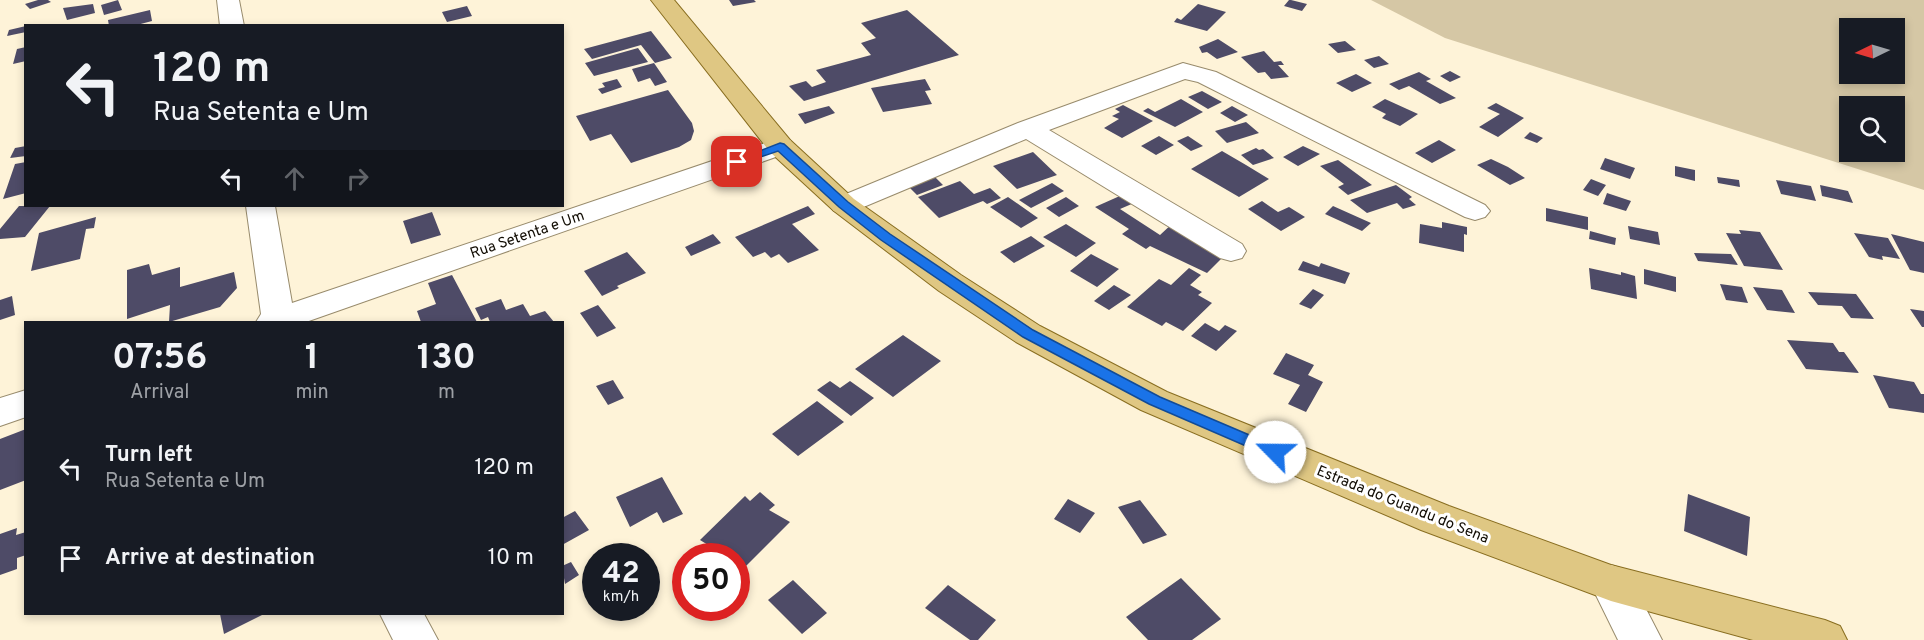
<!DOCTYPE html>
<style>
:root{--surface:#171b24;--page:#20242c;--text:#f1f3f6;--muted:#9ea1a6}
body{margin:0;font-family:Overpass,sans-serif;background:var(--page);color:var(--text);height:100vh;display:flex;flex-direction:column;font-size:22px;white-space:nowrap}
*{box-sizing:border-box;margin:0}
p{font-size:20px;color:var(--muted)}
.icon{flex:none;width:33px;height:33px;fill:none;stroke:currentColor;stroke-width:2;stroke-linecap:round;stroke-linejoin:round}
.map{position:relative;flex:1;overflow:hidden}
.details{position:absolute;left:24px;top:321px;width:540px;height:294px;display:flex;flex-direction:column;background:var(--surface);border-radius:0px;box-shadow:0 3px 9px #0003}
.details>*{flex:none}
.hud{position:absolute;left:24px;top:24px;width:540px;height:183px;border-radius:0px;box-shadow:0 3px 9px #0003;background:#171b24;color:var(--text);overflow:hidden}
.needle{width:39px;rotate:265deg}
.tools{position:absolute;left:1839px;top:18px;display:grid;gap:12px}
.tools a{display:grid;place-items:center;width:66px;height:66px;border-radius:0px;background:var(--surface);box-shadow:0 3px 9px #0003;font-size:30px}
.speed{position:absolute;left:582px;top:543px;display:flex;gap:12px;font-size:30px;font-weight:700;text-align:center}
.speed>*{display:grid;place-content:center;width:78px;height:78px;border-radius:50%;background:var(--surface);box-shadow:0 3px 9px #0003;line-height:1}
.speed small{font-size:15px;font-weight:400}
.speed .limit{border:9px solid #d22;background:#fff;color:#111}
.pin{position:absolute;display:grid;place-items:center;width:51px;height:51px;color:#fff;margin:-26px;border-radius:12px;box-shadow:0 3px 9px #0006}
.me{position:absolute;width:66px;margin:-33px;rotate:293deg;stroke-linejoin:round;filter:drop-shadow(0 0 4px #0008)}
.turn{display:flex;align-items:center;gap:21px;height:126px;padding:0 30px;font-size:27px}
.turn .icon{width:78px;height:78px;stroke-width:2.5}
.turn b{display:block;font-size:42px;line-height:51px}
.lanes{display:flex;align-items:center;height:57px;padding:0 30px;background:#0003;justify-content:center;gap:30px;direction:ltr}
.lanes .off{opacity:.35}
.eta{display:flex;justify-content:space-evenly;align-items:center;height:102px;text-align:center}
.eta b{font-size:36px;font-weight:700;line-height:42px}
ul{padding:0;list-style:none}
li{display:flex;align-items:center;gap:18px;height:90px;padding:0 30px}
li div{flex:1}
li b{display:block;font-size:22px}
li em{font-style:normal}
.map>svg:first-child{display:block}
</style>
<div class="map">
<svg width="1924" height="640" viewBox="0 0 1924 640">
<rect width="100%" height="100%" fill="#fef3d8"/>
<path fill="#d5c7a5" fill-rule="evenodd" d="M1371,0H1924V190L1445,38ZM1850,28H1894V74H1850ZM1850,106H1894V152H1850Z"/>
<path fill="#4e4b67" d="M38,0H48L51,2L30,9L25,4Z
M118,0L122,10L104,15L101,5Z
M729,0H754L756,2L733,6Z
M1289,0H1291L1307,4L1302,11L1284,6Z
M93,4L95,13L67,20L63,8Z
M1198,4L1226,12L1207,31L1174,22L1177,18L1181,20Z
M467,6L472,16L447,22L442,12Z
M150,10L152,21L133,26H109L108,20Z
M907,10L959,55L804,101L789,86L806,81L812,87L826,82L816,70L871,55L861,43L876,38L861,23Z
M26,26V32L7,36L9,30Z
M651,31L672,58L655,63L641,45L592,59L584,49Z
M1218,39L1238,52L1217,59L1207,52L1202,53L1199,47Z
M1345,41L1356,50L1338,53L1328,44Z
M26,47V61L13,64L17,49Z
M638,48L648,62L594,76L585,63Z
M1264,51L1274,62L1281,61L1284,65H1278L1289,77L1271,79L1265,72L1258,73L1241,57Z
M1379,56L1389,64L1374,68L1364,60Z
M654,63L667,82L655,86L650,78L638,82L632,69Z
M1450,71L1461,77L1450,82L1440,76Z
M1419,72L1431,79L1426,81L1456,98L1440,104L1409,86L1399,90L1389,84Z
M1356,74L1372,83L1352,92L1336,83Z
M617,79L622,87L602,94L598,89L605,87L602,83Z
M925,79L931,90L925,91L932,104L883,112L871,88Z
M668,90L692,123L694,131L691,140L679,147L631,163L611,134L590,141L576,116Z
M1202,91L1222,102L1208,109L1188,97Z
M1181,99L1203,112L1175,127L1143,111L1148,108L1155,112Z
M1385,99L1418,114L1400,126L1382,118L1386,114L1372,107Z
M1496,103L1524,118L1498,137L1479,127L1500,114L1487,108Z
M1123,105L1153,121L1122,138L1104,128L1119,119L1112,116L1120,112L1115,109Z
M829,106L835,113L805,124L798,114Z
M1232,106L1248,115L1235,122L1220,113Z
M1246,122L1259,133L1227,143L1215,131Z
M1530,132L1543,138L1537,143L1524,138Z
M1159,136L1174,145L1156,155L1141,146Z
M1188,136L1203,146L1191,151L1177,141Z
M1439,140L1456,150L1432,163L1415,153Z
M26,146V156L10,158L15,148Z
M1303,146L1320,154L1298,166L1283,157Z
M1256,148L1259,150L1263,149L1274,158L1253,165L1241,155Z
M1222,151L1246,165L1269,179L1239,197L1191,169Z
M1033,152L1057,175L1017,189L993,166Z
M1605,158L1635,168L1630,179L1600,169Z
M1491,159L1508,167L1525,178L1510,185L1477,165Z
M1338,160L1372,185L1348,195L1338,187L1344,184L1320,166Z
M26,162V193L3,199L15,164Z
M1675,166L1695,170V181L1675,176Z
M932,174L943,185L917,195L906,184Z
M1717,177L1739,180L1740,187L1718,183Z
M1591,179L1606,185L1598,196L1583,190Z
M1776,180L1811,186L1816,201L1781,194Z
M960,181L974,194L990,188L1001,198L987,204L983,201L939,218L918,197Z
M1052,183L1064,191L1031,208L1019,200Z
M1396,185L1412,197L1409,199L1416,205L1403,209L1397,203L1367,213L1350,200Z
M1820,185L1848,191L1853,203L1822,196Z
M1607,193L1631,201L1626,211L1603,204Z
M1122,195L1134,203L1120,209L1160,235L1174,222L1228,252L1207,273L1150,246L1146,249L1122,234L1129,229L1095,207Z
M1008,197L1038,218L1021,228L990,207Z
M1066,197L1079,206L1059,217L1046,208Z
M1262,201L1278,212L1289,207L1305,217L1281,231L1248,209Z
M19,206H50L25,237L0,239V229Z
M808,206L815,214L792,224L819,250L788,263L779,254L771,258L765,252L753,257L735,237Z
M1333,206L1371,223L1362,231L1325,214Z
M1546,208L1588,217V230L1546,221Z
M432,212L441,235L411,244L403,221Z
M96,217L94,228L86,229L80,259L31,271L39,233Z
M1442,222L1467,227V235L1464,234V252L1419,243L1420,224L1442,228Z
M1066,224L1096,243L1076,257L1043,237Z
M1628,226L1658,232L1660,245L1630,239Z
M1739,230L1760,232L1783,270L1744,266L1726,233L1741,234Z
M1590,231L1616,238L1615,245L1589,239Z
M1854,233L1888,238L1900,259L1882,256L1883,260L1869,257Z
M713,234L721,243L691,256L685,247Z
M1891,234L1924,242V273L1910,270Z
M1031,236L1045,246L1014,263L1000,252Z
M627,252L646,273L617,286L619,288L602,296L584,271Z
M1694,253L1731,254L1738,265L1698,261Z
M1091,254L1119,269L1097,287L1070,271Z
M1303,261L1319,267L1321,263L1350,273L1345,284L1298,270Z
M149,264L152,275L180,267V287L234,272L237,288L220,307L169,322L170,305L127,319V270Z
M1189,268L1201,275L1190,285L1202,292L1198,295L1212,303L1183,331L1166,322L1162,326L1127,307L1159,279L1171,285Z
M1589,268L1621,275V272L1635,276L1637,299L1591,289Z
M1644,269L1676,277V292L1644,284Z
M452,275L477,322H421L417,311L436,304L428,283Z
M1720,284L1742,287L1748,303L1726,300Z
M1114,285L1131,295L1109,310L1094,301Z
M1753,287L1782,290L1795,313L1767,310Z
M1313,289L1324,295L1311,309L1299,304Z
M1808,292L1856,294L1874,319L1851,318L1842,306L1818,305Z
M12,296L15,315L0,320V300Z
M501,299L506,310L523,304L530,316L545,311L554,322H490L488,317L481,320L475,308Z
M598,305L616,328L597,337L580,313Z
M1910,309L1924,311V327H1922Z
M1205,323L1219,331L1225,325L1237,331L1216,351L1191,336Z
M903,335L941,361L893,397L855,369Z
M1787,340L1833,343L1839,352H1844L1859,373L1806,369Z
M1286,353L1314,365L1308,375L1323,382L1306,412L1288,404L1300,385L1273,374Z
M1873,375L1914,382L1921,394H1924V413L1889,408Z
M613,380L624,398L608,405L596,386Z
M830,381L840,388L850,381L874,398L851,416L817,390Z
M817,401L844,422L798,456L772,434Z
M26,429V480L0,490V439Z
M662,477L683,514L663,523L657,512L630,527L616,497Z
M760,492L775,505L769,510L790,522L744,568L736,563V556H726L700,540L745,496L750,501Z
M1688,494L1750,517L1747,556L1684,531Z
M1068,499L1095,513L1080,533L1054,519Z
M1140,500L1167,535L1143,544L1118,507Z
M575,511L589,530L562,545V518Z
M17,528L16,535L26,532V555L17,558V569L0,575V534Z
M571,562L579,575L565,584L562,566Z
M1181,578L1221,619L1192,640H1148L1126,617Z
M793,580L827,613L802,634L768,600Z
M948,585L996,620L978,640H970L925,608Z
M220,614H264L224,634Z"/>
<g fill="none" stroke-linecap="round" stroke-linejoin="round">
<defs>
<path id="minor" d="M217,0H239L244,26H220Z
M1183,63L1216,72L1485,205L1490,211L1485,217L1475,220L1465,217L1198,82L1185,79L1049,130L1242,244L1246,251L1242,258L1231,261L1220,258L1026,139L854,211L844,214L834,211L829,205L834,199L1018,123Z
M780,138L790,140L794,146L790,152L306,322H256L261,314L246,206H275L292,303Z
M26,390V417L0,426V398Z
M1611,565L1626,570L1662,640H1618L1590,583L1596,570Z
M380,614H424L438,640H393Z"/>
<path id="major" d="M651,0H674L790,140L854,199L961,275L1040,326L1167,392L1449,506L1611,565L1825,620L1840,626L1847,640H1753L1611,601L1421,530L1141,410L1016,342L939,291L834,211L770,152Z"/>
</defs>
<use href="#minor" stroke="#988b6c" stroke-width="2"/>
<use href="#major" stroke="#896e20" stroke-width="2"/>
<use href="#minor" fill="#fff" fill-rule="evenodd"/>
<use href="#major" fill="#dfc783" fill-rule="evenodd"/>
</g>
<path fill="#1a73e8" stroke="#114b97" stroke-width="1.5" d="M780,143L784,144L848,202L890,234L1033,330L1160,397L1280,448L1282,452L1280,456H1269L1149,404L1023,337L881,240L839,207L778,151L737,165L731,162Z"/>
<g text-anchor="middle" stroke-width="6" stroke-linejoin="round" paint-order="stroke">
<g font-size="15" fill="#110c03" stroke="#fff">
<text transform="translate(527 234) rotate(-19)" y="5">Rua Setenta e Um</text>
<text transform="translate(1403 504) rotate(22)" y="5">Estrada do Guandu do Sena</text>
</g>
</g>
</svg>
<div class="tools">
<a><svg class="needle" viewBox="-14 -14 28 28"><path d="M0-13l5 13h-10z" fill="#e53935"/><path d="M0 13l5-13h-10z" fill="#9ea1a6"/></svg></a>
<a><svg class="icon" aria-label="search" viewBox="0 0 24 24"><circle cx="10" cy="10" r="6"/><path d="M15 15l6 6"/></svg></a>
</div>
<div class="speed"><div>42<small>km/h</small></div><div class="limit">50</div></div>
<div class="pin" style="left:737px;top:162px;background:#d93025"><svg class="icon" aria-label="arrive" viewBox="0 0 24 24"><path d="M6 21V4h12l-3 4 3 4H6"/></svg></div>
<svg class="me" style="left:1275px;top:452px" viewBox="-20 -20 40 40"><circle r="19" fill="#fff"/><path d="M0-13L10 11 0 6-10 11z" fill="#1a73e8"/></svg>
<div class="hud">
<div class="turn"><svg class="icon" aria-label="left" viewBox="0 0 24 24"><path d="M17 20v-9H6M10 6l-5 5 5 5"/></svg><div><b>120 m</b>Rua Setenta e Um</div></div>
<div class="lanes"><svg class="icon" aria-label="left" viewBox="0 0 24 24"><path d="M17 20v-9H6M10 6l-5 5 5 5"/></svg><svg class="icon off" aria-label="ahead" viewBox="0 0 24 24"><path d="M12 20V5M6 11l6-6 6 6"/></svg><svg class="icon off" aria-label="right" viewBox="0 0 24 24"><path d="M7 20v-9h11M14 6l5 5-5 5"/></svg></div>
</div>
<section class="details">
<div class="eta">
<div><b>07:56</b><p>Arrival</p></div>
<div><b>1</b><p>min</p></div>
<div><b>130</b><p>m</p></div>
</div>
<ul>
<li><svg class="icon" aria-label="left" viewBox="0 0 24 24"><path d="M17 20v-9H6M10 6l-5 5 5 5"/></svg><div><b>Turn left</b><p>Rua Setenta e Um</p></div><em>120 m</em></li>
<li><svg class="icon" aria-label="arrive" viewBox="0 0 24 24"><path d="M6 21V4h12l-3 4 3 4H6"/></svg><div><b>Arrive at destination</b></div><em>10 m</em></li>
</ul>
</section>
</div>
